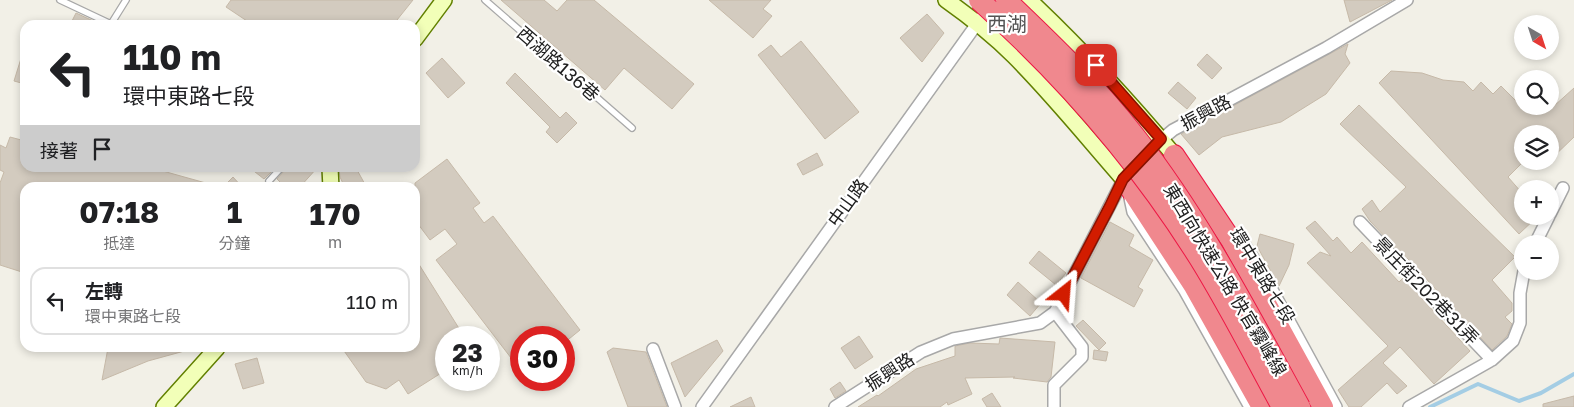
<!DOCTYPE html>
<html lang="zh-TW">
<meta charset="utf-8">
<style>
:root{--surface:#fff;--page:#f6f6f6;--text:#202124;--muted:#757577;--line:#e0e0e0}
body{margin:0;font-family:"Golos Text","Noto Sans TC",sans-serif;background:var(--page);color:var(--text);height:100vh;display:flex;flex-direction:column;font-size:19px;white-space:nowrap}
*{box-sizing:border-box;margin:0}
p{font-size:16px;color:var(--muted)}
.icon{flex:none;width:28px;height:28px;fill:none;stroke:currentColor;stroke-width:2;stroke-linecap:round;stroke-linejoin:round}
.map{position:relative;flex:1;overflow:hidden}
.sheet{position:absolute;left:20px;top:182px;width:400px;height:170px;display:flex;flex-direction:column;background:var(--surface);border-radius:15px;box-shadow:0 2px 8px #0003}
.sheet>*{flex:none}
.top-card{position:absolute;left:20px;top:20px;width:400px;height:152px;border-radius:15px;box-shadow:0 2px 8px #0003;background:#fff;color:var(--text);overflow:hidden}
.needle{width:32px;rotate:141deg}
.controls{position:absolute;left:1514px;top:15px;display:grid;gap:10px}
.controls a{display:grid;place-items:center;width:45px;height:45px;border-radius:50%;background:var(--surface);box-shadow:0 2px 8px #0003;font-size:25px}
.speed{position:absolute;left:435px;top:326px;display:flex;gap:10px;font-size:25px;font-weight:700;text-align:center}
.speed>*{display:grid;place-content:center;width:65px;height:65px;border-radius:50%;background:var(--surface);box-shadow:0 2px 8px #0003;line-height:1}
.speed small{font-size:12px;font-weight:400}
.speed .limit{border:8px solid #d22;background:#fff;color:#111}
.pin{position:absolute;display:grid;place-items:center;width:42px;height:42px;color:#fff;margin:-21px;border-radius:10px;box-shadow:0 2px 8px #0006}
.me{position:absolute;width:55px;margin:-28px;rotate:28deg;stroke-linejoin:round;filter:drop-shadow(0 0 4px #0008)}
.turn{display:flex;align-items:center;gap:18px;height:105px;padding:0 20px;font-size:22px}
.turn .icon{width:65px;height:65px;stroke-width:2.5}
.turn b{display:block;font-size:35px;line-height:42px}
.then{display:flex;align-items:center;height:48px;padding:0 20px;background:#0003;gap:10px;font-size:19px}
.eta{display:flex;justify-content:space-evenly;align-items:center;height:85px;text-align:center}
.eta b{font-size:30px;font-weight:700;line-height:35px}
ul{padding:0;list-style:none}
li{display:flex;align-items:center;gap:15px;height:68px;margin:0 10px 8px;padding:0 10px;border:2px solid var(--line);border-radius:15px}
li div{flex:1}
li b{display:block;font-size:19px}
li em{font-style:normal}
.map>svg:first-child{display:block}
</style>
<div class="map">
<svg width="1574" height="407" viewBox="0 0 1574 407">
<rect width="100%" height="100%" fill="#f2f0e7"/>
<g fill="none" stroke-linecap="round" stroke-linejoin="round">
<path stroke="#a4cde4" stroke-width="4" d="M1430,407L1478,384L1519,401L1541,393L1574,374"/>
</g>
<path fill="#d3cbbf" stroke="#c6b9a8" d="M231,0H413L393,25H253L226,7Z
M501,0H544L557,11L567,0H594L694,84L672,109L624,68L605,90Z
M709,0H771L763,9L772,16L753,38Z
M1344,0H1392L1350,22Z
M76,13L102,25H70Z
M927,14L944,33L922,62L900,38Z
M801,41L859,112L825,139L758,55L771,45L781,57Z
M1348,44L1345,54L1350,63L1326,94L1281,122L1222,137L1199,155L1181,134Z
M23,52H25V84L14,81Z
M1207,54L1222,68L1212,79L1197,65Z
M442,58L465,83L448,98L426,73Z
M1391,71L1422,73L1443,80L1464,82L1473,91L1481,82L1493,94L1501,86L1521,106H1554L1574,88V137L1550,160V134H1522V163L1508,177L1522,193V216H1538L1519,234L1379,83Z
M515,73L560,118L566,112L577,123L557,143L546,132L550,127L506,83Z
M1178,82L1196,98L1187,109L1168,93Z
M1359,105L1515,257L1492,280L1512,303V311L1505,317L1512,324L1507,336L1492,350L1407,258L1406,259L1370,221L1362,209L1372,200L1380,212L1406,187L1340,124Z
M10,137L25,141V168H152L213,185V188H25V273L0,265V183L4,172L0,170V145L6,148Z
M817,153L823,165L803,175L797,164Z
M447,159L480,203L473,208L484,223L493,216L580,330L564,343V338H521V371L436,260L457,244L445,229L430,240L415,220V183Z
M250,168H275L264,179Z
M286,168H317L299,188H286L277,179L284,171Z
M339,168H356L367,188H345L340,177Z
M233,177L243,188H222Z
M1315,221L1333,241L1337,237L1351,253L1362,242L1399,282L1403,278L1470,351L1434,384L1400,347L1383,363L1407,386L1397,394L1387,383L1361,407H1349L1338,390L1388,346L1307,263L1320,252L1331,256L1306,228Z
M1110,222L1134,235L1129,246L1153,260L1138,287L1143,290L1134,307L1081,278Z
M1260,234L1294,244L1289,265L1279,286L1257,246Z
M1039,251L1066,273L1056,285L1029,263Z
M415,258L465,338H446V370L408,394L399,380L386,389L366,382L342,348H415Z
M1018,282L1041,303L1030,316L1007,295Z
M1083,320L1106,343L1099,350L1076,326Z
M859,336L873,357L855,369L841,348Z
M1000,338L1055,342L1051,377L1047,382L1013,378L1015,377L965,378L972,394L948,405L947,402L940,407H858L877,395L878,396L916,369L955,356V346L970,343L999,344Z
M717,340L723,351L685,397L671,363Z
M108,348H188V350L148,361L102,380Z
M613,348L646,352L667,407H628L607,352Z
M1094,350L1108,352L1106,361L1093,359Z
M257,358L264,383L243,389L235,364Z
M840,382L846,391L835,398L830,389Z
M992,393L1001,407H987L982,399Z
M1574,396V407H1543V404Z
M751,397L755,407H730Z"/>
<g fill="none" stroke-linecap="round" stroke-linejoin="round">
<defs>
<path id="lane" d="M60,0L111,24
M485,0L632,128
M113,25L111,24L126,0
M269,181L281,168"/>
<path id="street" d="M1155,145L1173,130L1326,48L1407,0
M1130,198L1133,212L1185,291L1250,407
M1550,214L1563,188
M1360,222L1492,360
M1242,241L1264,275L1336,407
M1535,244L1549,216
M653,349L675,407
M702,407L994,0
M835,407L921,352L953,339L1040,323L1055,312L1125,176
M1054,407V385L1082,357V347L1055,312
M1409,407L1492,360L1513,341L1520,323V293L1524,271"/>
<path id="secondary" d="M946,0C970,17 993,35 1014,56C1054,96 1089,140 1126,182L1135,185
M1029,0C1081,49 1128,100 1174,155L1177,165
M415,39L444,0
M330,168L331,188
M164,407L217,348"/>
<path id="highway" d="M1174,155L1231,240L1323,407
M1126,182L1194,286L1262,407"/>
</defs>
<use href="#lane" stroke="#a8a8a8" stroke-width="8"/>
<use href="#street" stroke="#a8a8a8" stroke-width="14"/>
<use href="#secondary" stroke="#628000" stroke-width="18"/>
<use href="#highway" stroke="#ed1745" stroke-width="22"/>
<use href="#lane" stroke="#fff" stroke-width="5.5"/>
<use href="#street" stroke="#fff" stroke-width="11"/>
<use href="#secondary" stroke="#f2ffb8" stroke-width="15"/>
<use href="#highway" stroke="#f0888e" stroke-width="20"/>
<defs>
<path id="highway-bridge" d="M979,0C1064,76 1139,162 1199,258C1229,306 1255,358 1282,407
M1006,0C1051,43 1096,86 1134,135C1200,219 1249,314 1300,407"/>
</defs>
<use href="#highway-bridge" stroke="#ed1745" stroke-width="22" stroke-linecap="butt"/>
<use href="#highway-bridge" stroke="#f0888e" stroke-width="20"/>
</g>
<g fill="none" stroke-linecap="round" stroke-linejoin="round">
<defs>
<path id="route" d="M1064,294L1110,206L1123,179L1161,139L1096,65"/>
</defs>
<use href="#route" stroke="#881200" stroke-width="12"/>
<use href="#route" stroke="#d21c00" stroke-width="9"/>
</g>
<g text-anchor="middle" stroke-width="4.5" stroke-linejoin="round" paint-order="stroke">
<g font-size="18" fill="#212121" stroke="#fff">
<text transform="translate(558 64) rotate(41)" y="6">西湖路136巷</text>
<text transform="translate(1206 113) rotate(-28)" y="6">振興路</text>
<text transform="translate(848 203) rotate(-54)" y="6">中山路</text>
<text transform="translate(1262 276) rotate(59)" y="6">環中東路七段</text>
<text transform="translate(1225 280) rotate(59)" y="6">東西向快速公路 快官霧峰線</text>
<text transform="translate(1426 291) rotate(46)" y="6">景庄街202巷31弄</text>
<text transform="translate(890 372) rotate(-33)" y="6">振興路</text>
</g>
<g font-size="20" fill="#545454" stroke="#fff">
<text x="1007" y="31">西湖</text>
</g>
</g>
</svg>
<div class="controls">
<a><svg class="needle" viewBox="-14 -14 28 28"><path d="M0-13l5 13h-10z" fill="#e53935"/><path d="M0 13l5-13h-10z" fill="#757577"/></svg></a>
<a><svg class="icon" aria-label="search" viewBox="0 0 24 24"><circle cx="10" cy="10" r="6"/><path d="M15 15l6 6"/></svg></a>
<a><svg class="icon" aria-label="layers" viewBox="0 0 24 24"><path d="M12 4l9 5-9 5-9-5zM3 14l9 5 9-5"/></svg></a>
<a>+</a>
<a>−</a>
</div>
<div class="speed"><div>23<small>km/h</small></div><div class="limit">30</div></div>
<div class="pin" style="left:1096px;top:65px;background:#d93025"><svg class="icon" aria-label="arrive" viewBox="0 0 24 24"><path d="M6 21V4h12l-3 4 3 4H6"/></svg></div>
<svg class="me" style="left:1064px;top:294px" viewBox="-20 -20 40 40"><path d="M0-17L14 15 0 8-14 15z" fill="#d21c00" stroke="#fff" stroke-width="4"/></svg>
<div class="top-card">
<div class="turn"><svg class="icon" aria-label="left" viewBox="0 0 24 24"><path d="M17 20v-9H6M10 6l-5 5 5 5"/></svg><div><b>110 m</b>環中東路七段</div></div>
<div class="then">接著<svg class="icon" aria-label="arrive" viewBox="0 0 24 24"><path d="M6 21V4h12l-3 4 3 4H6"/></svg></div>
</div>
<section class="sheet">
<div class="eta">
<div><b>07:18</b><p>抵達</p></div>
<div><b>1</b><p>分鐘</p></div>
<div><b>170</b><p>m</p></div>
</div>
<ul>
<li><svg class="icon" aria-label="left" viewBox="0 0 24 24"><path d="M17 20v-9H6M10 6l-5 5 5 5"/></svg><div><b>左轉</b><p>環中東路七段</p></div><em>110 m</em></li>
</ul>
</section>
</div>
